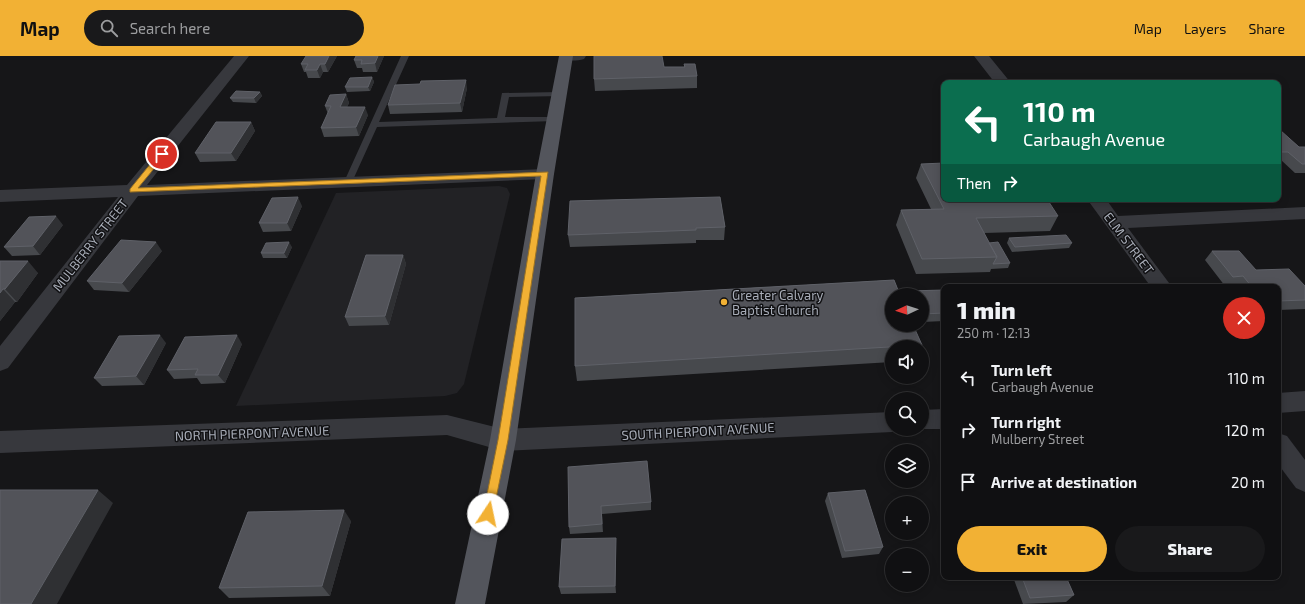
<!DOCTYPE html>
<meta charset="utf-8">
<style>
:root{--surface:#101012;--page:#19191b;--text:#f1f3f6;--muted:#9c9d9f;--line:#303032;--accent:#f2b134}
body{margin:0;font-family:"Exo 2",sans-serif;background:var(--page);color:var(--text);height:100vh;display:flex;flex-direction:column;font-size:15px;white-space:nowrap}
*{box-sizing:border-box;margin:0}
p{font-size:13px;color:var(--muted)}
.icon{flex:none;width:22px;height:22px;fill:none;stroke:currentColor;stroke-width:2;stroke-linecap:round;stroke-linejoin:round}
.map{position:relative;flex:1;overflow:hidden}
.sheet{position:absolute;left:941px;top:228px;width:340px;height:296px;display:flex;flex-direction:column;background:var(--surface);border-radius:8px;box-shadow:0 2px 10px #0003,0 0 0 1px var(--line)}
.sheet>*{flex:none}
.hud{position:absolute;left:941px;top:24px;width:340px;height:122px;border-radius:8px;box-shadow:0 2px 10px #0003,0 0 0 1px var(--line);background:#0b6e4f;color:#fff;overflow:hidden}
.needle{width:26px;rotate:266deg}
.fabs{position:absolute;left:885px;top:232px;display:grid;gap:8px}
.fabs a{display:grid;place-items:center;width:44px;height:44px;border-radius:50%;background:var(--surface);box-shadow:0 2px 10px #0003,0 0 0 1px var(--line);font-size:20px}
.pin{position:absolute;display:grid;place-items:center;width:34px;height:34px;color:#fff;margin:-17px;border:2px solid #fff;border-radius:50%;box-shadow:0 1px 4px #0007}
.me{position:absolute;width:44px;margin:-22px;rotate:11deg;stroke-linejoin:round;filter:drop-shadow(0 0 3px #0008)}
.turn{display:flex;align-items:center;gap:14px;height:84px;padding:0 16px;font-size:18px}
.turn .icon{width:52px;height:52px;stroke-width:2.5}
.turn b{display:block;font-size:28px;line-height:34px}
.then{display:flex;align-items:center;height:38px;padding:0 16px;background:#0003;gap:8px;font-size:15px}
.round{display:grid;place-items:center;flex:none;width:42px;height:42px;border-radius:21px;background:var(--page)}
.head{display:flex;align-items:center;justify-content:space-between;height:68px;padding:0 16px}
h1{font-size:24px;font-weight:800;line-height:30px}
.primary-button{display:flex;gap:8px;margin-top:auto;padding:8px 16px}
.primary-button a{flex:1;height:46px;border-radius:24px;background:var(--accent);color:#111;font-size:16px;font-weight:800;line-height:46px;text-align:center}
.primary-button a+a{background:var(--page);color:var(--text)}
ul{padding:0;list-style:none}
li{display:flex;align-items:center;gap:12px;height:52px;padding:0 16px}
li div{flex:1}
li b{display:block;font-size:15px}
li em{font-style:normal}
header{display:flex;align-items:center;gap:24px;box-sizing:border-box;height:56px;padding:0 20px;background:var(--accent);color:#111}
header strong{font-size:19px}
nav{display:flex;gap:22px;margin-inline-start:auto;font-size:14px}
.search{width:280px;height:36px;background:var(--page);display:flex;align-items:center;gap:10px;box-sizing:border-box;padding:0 14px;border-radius:22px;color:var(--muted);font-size:15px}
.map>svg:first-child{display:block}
</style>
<header>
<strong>Map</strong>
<div class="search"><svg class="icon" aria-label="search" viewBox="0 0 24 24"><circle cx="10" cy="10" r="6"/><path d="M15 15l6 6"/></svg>Search here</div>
<nav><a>Map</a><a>Layers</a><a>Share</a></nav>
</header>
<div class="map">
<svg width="1305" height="548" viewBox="0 0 1305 548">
<rect width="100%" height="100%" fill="#161618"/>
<path fill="#222225" d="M499,130L507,132L510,138L464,328L457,337L445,340L236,350L336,137Z"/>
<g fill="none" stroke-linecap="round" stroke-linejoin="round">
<path fill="#37383d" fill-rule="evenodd" d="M401,0H409L379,66L497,62L502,37L559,36H562V40L509,41L505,61H555L559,63L555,65L377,71L352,126L351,128H345L344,126Z"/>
<path fill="#37383d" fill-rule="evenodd" d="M234,0H249L147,129L545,113L551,114L554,118L551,122L545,123L138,140L8,312L0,315V290L118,141L0,146V134L127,129Z
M559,0H586L584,3C577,5 568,5 561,3Z
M974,0H989L1011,27H995Z
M1087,143H1106L1118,160L1305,151V163L1128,172L1172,231H1151Z
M1278,377L1287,380L1305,404V436L1296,432L1278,408Z"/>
<path fill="#37383d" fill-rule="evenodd" d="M1305,335V355L1278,357V337Z
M944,353V373H919H922V354Z
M892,356V373H901L892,376L503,395L447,379L0,397V375L447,359L503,373Z"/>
<path fill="#53555c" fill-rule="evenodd" d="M559,0H573L554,118L516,384L485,548H455L490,384L536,118Z"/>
</g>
<path fill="#47494d" d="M337,0L328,16H323L320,22H308L306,16H304L301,8Z
M356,0H384L377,16H363L362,12H357L354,4Z
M684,8L697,20V32L595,35L594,23L664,11H684Z
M372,21L374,26L370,35L347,36L345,31Z
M467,32L462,56L390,58L388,49Z
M260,36L262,40L256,47L233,46L230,42Z
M346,38L349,47L347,51L368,59L359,80L324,81L321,72L328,58L325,50Z
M251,66L255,75L236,105L200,106L195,97Z
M1278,74L1299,91H1305V117H1295L1281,104L1278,105Z
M921,108L1058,160L1050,175L984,177L989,187L1010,207L1008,212L991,213L990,216L916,218L896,169L901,154L931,153L916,122Z
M720,141L725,171L724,184H696V187L570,191L568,179Z
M302,150L291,175L263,176L259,167Z
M63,169L40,199L12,200L4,191Z
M1009,182L1072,187L1069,192L1012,196L1007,187Z
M292,191L287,202H263L261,197Z
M162,195L129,236L94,234L87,225Z
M1212,195L1256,214L1305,230V253L1278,254V231H1237L1235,229L1225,230L1205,204Z
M403,199L406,208L389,269L349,270L345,261Z
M0,205L38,217L17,246H15L0,265Z
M894,224L900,239H892V269H913L922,289L921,291H892V306L577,325L575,310V242Z
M944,234V265L922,266V239H905L907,235Z
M166,287L144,329L102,330L94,322Z
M242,288L225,327L201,328L197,322L174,323L167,314Z
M568,411L651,446V454L602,458L603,476L570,478L569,471Z
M828,437L883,491L879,498L842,502L825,445Z
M351,465L330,540L229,542L219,532Z
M616,490V537L561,538L559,531Z
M1013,521H1066L1074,539L1066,546L1023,548Z"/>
<path fill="#2f3033" d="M329,0H337L328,16L325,8Z
M378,0H384L377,16L375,7Z
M320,8L323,16L320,22L317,14Z
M372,21L374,26L370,35L368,31Z
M466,24L467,32L462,56L460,47Z
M260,36L262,40L256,47L254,42Z
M346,38L349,47L343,60L340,51Z
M365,51L368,59L359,80L356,71Z
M251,66L255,75L236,105L231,97Z
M298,141L302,150L291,175L287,167Z
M56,160L63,169L40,199L33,190Z
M156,186L162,195L129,236L122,227Z
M289,186L292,191L287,202L284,197Z
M403,199L406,208L389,269L385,260Z
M28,205L38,217L17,246L5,233Z
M3,233L15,246L0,265V237Z
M160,279L166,287L144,329L136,320Z
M237,279L242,288L225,327L218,319Z
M98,434L113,447L57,548H31Z
M601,450L602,458L603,476L602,468Z
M344,454L351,465L330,540L322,530Z
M616,482V537L615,530Z"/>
<path fill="#525359" stroke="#5f6168" d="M306,0H329L325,8H320L317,14H305L308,8H301Z
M356,0H378L375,7L361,8L362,4H354Z
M594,0H662L664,11H685L684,8H695L697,20L594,23Z
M372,21L368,31H345L350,22Z
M466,24L460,47L388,49L395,29L420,28L421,25Z
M236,35L260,36L254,42H230Z
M346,38L340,51H365L356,71L321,72L331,50H325L330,39Z
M216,66H251L231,97H195Z
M1278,74H1280L1299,91H1305V108H1302L1288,96H1278Z
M944,107V143H1047L1058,160L976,162L997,201L922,203L901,154L944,153L921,108Z
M298,141L287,167H259L272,142Z
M720,141L725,171L696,172V174L568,179L570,145Z
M56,160L33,190L4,191L29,161Z
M1066,179L1072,187L1015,191L1009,182Z
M121,184L156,186L122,227L87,225Z
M289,186L284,197H261L266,187Z
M998,186L1010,207L993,208L997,201L989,187Z
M1212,195H1239L1256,214L1289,213L1305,230V244L1278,245V231H1252L1243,220L1233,221Z
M366,199H403L385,260L345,261Z
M0,205H28L5,233H3L0,237Z
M894,224L900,239H892V269H913L922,289L575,310V242Z
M944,234V257L922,258V239H908L907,235Z
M160,279L136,320L94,322L119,280Z
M237,279L218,319H195L198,313L167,314L185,281Z
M647,405L651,446L601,450L602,468L569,471L568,411Z
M0,434H98L31,548H0Z
M865,434L883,491L845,495L828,437Z
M344,454L322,530L219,532L248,456Z
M616,482L615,530L559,531L562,483Z
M1022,521H1066L1074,539L1030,542Z"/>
<path fill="#f2b134" stroke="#9d7322" d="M160,96L166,98L138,132L548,116L508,384L492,462L488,464L484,462L483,458L498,384L541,120L130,136V133Z"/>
<circle fill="#f2b134" stroke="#111113" stroke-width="1.5" cx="724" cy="246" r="4"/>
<g text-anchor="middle" stroke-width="3" stroke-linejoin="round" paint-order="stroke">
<g font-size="13" fill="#a8adb8" stroke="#111113">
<text transform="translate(1129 187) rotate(53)" y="5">ELM STREET</text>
<text transform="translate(90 189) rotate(-52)" y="5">MULBERRY STREET</text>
<text transform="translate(698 375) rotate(-3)" y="5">SOUTH PIERPONT AVENUE</text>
<text transform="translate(252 377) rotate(-2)" y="5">NORTH PIERPONT AVENUE</text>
</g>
<g font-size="13" fill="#a8adb8" stroke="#111113" text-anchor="start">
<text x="732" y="244">Greater Calvary<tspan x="732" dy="15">Baptist Church</tspan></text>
</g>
</g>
</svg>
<div class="fabs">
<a><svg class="needle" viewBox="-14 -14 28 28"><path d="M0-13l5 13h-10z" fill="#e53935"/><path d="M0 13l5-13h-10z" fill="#9c9d9f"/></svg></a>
<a><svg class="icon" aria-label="sound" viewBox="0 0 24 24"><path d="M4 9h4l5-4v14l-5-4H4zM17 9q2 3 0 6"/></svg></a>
<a><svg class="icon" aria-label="search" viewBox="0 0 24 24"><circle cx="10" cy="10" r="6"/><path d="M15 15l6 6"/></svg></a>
<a><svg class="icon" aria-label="layers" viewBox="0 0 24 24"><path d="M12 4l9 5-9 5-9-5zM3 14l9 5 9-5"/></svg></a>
<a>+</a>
<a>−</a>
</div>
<div class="pin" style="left:162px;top:98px;background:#d93025"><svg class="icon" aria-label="arrive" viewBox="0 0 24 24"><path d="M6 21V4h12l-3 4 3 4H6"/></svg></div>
<svg class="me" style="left:488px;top:458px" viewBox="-20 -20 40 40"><circle r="19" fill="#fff"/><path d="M0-13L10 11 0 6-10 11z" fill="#f2b134"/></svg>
<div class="hud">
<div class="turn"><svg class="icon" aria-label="left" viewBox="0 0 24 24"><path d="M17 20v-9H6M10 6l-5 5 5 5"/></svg><div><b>110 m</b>Carbaugh Avenue</div></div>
<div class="then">Then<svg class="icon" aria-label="right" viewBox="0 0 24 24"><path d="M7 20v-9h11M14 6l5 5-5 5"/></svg></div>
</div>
<section class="sheet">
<div class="head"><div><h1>1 min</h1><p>250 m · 12:13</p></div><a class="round" style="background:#d93025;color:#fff"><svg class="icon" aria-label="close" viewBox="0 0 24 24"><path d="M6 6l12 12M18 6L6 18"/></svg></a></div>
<ul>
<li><svg class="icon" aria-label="left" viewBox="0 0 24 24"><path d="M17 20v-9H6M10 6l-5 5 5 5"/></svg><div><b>Turn left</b><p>Carbaugh Avenue</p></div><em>110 m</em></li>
<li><svg class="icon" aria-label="right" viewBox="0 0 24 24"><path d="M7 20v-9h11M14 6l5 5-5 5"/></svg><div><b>Turn right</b><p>Mulberry Street</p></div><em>120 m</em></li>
<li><svg class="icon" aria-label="arrive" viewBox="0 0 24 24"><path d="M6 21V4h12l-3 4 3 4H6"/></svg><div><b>Arrive at destination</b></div><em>20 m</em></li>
</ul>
<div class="primary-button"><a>Exit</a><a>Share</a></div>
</section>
</div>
